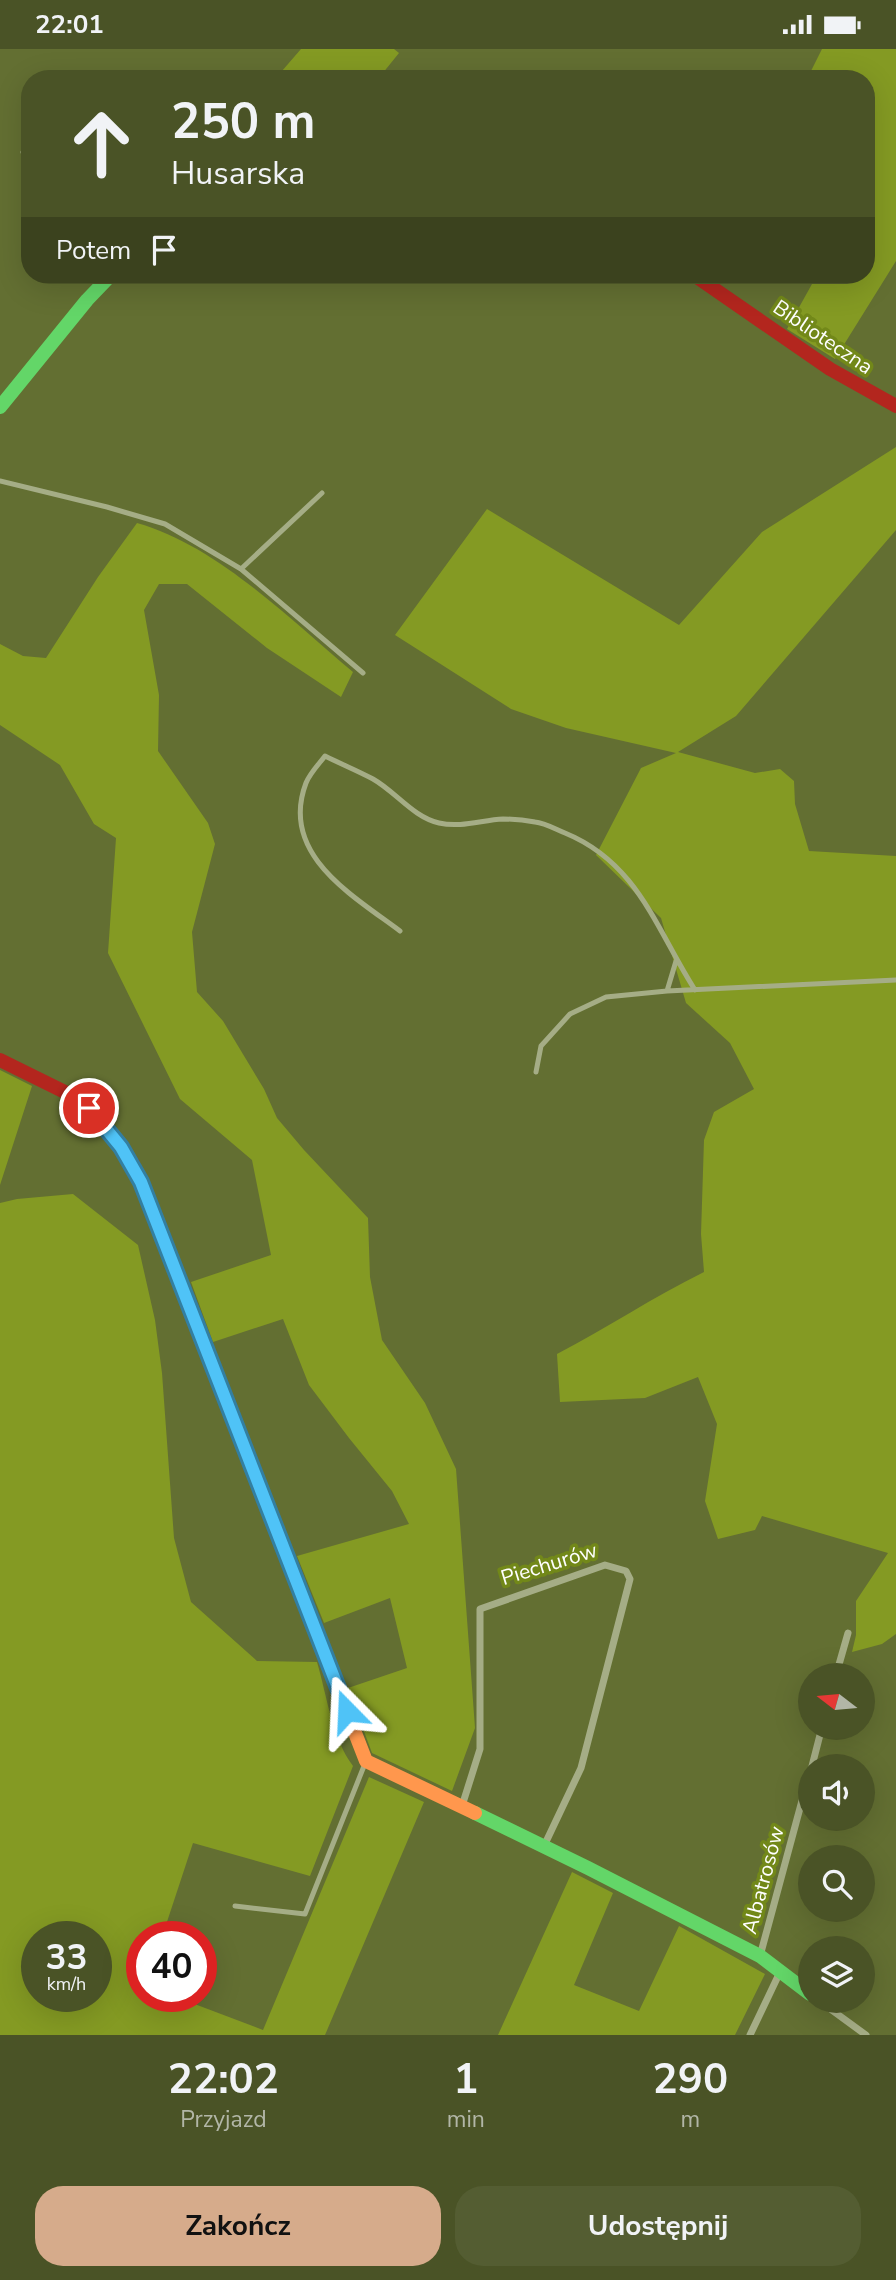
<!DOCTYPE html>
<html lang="pl">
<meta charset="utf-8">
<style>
:root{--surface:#4a5326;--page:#545d32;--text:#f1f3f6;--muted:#b2b6a7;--accent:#d6ab8b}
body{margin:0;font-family:"Nunito Sans",sans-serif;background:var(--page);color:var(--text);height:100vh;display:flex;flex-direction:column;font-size:26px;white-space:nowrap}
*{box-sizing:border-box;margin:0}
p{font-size:23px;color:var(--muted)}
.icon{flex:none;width:38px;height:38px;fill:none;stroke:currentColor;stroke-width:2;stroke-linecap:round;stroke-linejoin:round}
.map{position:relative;height:1986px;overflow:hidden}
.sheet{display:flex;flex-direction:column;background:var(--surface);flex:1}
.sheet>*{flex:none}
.hud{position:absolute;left:21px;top:21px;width:854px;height:214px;border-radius:28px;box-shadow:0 7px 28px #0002;background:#4a5326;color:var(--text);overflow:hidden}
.needle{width:46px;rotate:286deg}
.fabs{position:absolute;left:798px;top:1614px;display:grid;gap:14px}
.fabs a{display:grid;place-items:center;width:77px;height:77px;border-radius:50%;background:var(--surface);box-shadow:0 7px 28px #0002;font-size:35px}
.speed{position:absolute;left:21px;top:1872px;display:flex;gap:14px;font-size:35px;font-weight:700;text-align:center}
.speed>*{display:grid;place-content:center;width:91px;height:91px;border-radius:50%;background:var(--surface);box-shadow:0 7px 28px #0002;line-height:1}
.speed small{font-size:18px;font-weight:400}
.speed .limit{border:10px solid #d22;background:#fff;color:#111}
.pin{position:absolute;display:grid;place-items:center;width:60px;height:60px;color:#fff;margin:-30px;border:4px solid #fff;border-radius:50%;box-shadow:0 2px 7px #0007}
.me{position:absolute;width:77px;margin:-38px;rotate:339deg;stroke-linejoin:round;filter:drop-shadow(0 0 5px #0008)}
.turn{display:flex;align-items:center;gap:24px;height:147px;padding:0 35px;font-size:32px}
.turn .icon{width:91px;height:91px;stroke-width:2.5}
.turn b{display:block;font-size:49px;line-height:60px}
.then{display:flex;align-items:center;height:66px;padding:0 35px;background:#0003;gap:14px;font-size:26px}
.eta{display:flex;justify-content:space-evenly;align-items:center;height:119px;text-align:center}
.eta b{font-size:42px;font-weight:700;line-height:49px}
.action{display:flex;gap:14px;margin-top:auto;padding:14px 35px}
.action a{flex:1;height:80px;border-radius:28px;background:var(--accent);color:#111;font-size:28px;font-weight:700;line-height:80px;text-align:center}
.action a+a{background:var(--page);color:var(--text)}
.status{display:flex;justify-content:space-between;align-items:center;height:49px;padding:0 35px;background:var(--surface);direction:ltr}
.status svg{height:19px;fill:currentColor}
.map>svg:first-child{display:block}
</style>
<div class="status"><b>22:01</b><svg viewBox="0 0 49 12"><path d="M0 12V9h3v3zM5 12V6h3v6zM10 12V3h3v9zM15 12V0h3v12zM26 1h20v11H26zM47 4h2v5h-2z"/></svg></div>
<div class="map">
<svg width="896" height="1986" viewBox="0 0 896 1986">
<rect width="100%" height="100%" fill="#636f32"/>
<path fill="#849a23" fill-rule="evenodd" d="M301,0H394L399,4L378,30H275Z
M822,0H896V212L835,310L787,280L817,226H866V30H807Z
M896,398V481L736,667L678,703L755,724L780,720L794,732L795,755L809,802L896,807V1585L882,1595L852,1603L856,1586V1552L888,1504L762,1467L755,1481L718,1490L705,1452L717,1375L698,1328L645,1349L560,1353L557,1305C607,1279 653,1248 704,1223L701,1185L704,1091L714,1063L754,1040L730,994L686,954L661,869L596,806L641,719L676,704L566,679L511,660L395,586L487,460L679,576L762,483Z
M137,474C216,496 290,570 353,623L341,648L267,599L187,535H159L144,561L159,646L158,702L208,774L215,795L192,883L197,943L223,972L264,1040L277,1069L304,1101L368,1169L370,1228L382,1291L425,1354L456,1420L475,1679L452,1742L372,1704L348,1639L407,1619L390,1549L324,1574L297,1507L409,1475L392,1442L349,1389L309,1336L283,1270L213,1293L191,1233L271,1206L252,1111L180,1050L108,904L116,789L94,775L60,716L0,676V595L23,607L46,609L98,528Z
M0,1021L32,1037L0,1136Z
M73,1145L138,1196L155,1271L162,1324L174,1489L191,1553L257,1612L317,1613C327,1647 332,1689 353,1717L310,1827L193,1794L162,1888H142V1948H176L263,1981L369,1728L424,1753L325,1986H0V1154L17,1150ZM96,1888V1948H37V1888Z
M572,1823L613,1844L574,1936L639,1962L679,1877L765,1925L735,1986H498Z"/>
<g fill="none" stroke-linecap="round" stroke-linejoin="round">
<path stroke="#a5ad86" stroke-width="5" d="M23,103L30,106
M0,432L107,458L165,475L241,520L322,444
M241,520L363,624
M400,882C352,846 279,805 306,734C310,724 319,715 325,707C341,715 358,722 373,730C396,743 413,768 439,774C461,779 482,771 503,770C513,770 525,771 535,773C545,774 555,780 565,784C638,814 656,880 695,941
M667,942L676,912
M536,1023L541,997L570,965L606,948L667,942L896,931
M235,1857L305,1865L366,1712"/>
<path stroke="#a5ad86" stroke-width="7" d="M836,1626L848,1584
M812,1717L822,1678
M462,1757L480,1700V1560L605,1516L626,1522L630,1530L581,1719L544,1797
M760,1907L810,1722
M818,1951L866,1986
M750,1986L780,1923"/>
<path stroke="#63d668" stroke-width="14" d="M0,358L87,251L111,226
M475,1764L588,1819L760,1907L810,1945"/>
<path stroke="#ff974d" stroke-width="14" d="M260,1440L366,1712L475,1764"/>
<path stroke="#b3261e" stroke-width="14" d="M694,226L830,320L896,357
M0,1011L77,1049L99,1069L133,1115L260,1440"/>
</g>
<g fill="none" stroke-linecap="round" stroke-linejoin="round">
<defs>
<path id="route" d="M89,1059L121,1098L141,1133L347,1662"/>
</defs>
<use href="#route" stroke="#337fa1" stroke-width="18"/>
<use href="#route" stroke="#4fc3f7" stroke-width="12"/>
</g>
<g text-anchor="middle" stroke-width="7" stroke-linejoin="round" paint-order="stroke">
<g font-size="21" fill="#fff" stroke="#728819">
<text transform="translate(823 288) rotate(34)" y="7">Biblioteczna</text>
<text transform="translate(549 1515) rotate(-17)" y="7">Piechurów</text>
<text transform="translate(763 1831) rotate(-75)" y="7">Albatrosów</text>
</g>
</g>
</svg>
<div class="fabs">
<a><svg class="needle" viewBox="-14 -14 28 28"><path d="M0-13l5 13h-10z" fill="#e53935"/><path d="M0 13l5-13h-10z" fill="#b2b6a7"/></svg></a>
<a><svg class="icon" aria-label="sound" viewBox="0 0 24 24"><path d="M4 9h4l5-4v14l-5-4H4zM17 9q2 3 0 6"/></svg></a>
<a><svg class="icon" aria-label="search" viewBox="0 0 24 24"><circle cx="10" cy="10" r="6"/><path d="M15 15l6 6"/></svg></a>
<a><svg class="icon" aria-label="layers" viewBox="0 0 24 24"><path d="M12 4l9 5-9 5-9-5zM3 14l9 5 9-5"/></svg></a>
</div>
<div class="speed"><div>33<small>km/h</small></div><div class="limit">40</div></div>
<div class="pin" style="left:89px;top:1059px;background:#d93025"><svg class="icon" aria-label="arrive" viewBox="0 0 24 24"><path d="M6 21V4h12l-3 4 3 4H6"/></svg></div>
<svg class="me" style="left:347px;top:1662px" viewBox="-20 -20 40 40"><path d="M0-17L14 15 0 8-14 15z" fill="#4fc3f7" stroke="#fff" stroke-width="4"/></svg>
<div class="hud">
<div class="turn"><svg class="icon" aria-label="ahead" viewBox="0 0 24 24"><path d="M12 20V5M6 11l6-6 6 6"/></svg><div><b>250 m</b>Husarska</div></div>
<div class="then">Potem<svg class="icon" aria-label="arrive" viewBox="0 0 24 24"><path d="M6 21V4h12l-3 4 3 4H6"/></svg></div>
</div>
</div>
<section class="sheet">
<div class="eta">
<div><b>22:02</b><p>Przyjazd</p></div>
<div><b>1</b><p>min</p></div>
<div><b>290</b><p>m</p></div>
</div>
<div class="action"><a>Zakończ</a><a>Udostępnij</a></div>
</section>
